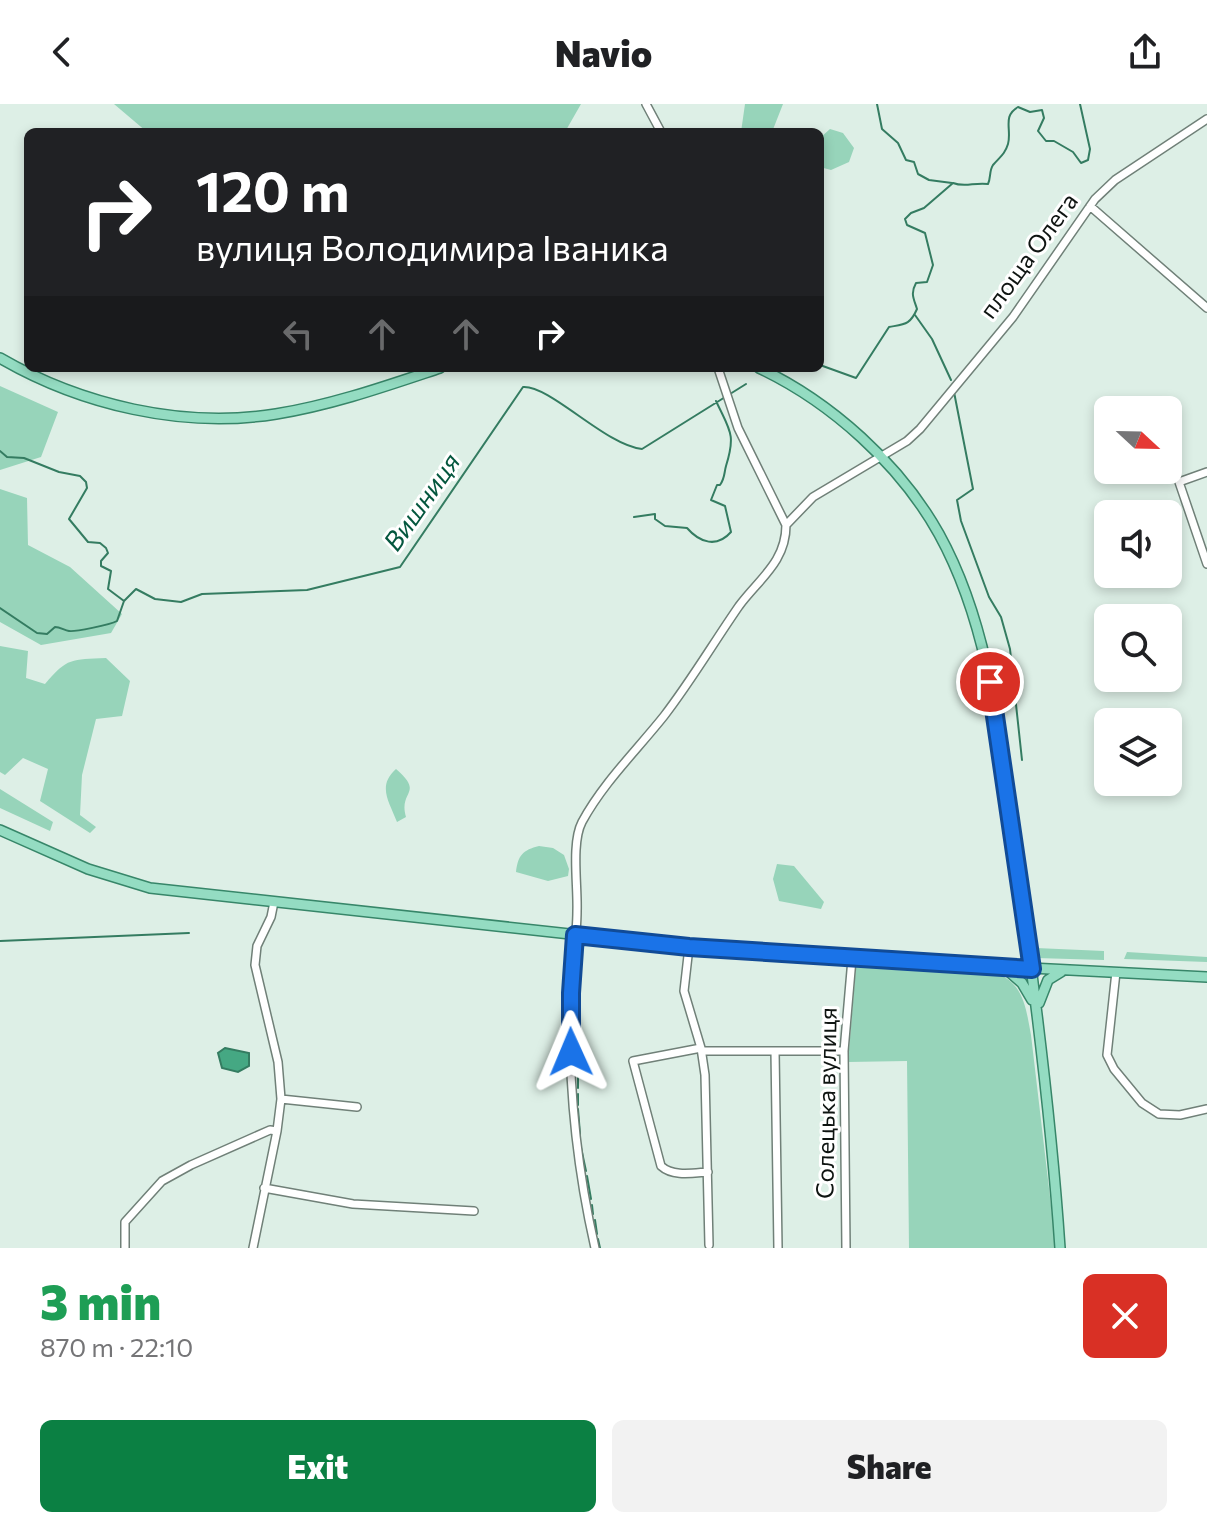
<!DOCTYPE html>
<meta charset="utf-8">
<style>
:root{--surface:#fff;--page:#f2f2f2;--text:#202124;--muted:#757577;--accent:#0b8043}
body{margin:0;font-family:Commissioner,sans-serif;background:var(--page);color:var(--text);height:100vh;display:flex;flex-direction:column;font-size:30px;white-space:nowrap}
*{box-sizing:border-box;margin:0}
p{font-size:26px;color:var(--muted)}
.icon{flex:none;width:44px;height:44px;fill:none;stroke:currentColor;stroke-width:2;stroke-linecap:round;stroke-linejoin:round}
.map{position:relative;height:1144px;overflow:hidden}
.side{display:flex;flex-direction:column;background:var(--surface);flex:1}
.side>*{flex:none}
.top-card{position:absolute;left:24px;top:24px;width:800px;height:244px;border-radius:12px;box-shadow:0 4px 12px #0003;background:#202124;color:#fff;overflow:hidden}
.needle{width:52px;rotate:112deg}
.controls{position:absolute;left:1094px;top:292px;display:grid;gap:16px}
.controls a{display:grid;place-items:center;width:88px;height:88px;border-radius:12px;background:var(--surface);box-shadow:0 4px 12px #0003;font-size:40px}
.pin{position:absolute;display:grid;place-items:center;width:68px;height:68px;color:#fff;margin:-34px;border:4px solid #fff;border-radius:50%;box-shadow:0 2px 8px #0007}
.me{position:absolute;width:88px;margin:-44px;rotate:359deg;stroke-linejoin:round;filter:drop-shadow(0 0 6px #0008)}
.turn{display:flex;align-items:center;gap:28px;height:168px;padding:0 40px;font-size:36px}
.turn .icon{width:104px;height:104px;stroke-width:2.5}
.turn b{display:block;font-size:56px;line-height:68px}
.lanes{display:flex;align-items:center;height:76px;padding:0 40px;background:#0003;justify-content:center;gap:40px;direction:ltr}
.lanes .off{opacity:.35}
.round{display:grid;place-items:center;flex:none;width:84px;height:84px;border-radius:12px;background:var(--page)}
.overview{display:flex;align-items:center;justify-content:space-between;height:136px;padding:0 40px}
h1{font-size:48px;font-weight:800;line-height:60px;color:#1e9e55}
.action{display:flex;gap:16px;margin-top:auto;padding:16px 40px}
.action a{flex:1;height:92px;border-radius:12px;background:var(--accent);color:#fff;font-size:32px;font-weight:800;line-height:92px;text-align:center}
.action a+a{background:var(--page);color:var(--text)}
header{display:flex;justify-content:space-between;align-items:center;height:104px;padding:0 40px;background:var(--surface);font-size:36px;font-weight:800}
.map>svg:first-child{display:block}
</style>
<header><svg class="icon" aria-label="back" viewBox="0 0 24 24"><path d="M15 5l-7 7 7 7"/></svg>Navio<svg class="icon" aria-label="share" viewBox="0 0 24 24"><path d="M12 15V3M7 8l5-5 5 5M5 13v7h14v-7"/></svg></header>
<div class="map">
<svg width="1207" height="1144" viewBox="0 0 1207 1144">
<rect width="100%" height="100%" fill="#ddefe6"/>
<path fill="#97d4ba" d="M114,0H581L565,28H147Z
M745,0H783L772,28H741Z
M830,25L843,29L854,44L849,58L831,66L820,63V34Z
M0,282L58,308L41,353L0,366Z
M0,385L27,394L28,441L70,463L122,510L111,529L41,541L0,518Z
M0,542L28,547L26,574L45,580C68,553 71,556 106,554L130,577L122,612L96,615L82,671L80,711L96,723L90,729L40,697L48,665L23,654L5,671L0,668Z
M396,665C425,690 398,686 406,713L397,718C389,697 377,682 396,665Z
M0,685L53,718L50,727L0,704Z
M539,742L553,744L564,751L569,765L568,772L548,777L516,768C518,751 523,746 539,742Z
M777,760L794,762L824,798L821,805L779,797L773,775Z
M1036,844L1104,847V856L1036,854Z
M1127,848L1207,853V858L1124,855Z
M856,863L995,869C1024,878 1026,905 1031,931L1056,1144H909L907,957L848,958Z"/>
<path fill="#45a883" stroke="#347c61" stroke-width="2" d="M225,944L249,949V962L238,968L222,964L218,949Z"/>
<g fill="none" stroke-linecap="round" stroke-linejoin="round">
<path stroke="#347c61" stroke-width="2" d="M877,0L882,25L898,39L906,56L914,58L918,70L929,76L952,79
M915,211L932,235L951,276
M820,261L856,274L889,223C905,220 910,221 917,205C914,195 910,190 916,179L927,178L933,161L925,129L907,121L905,115L911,109L924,104L953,79C965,84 974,78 988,80C991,74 989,67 993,61C1000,53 1005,50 1008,40C1012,26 1002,12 1018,3L1030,8L1042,6L1044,14L1038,27L1046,37H1054L1073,48L1081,59L1088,56L1090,45L1080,0
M954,288L973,385L957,396L961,417L989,493L1001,513L1010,545L1022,656
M0,347L7,353L24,354L59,368L80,372L86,378L87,384L69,415L88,438L100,439L106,444L108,449L101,457V462L111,467L108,485L124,497
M634,413L655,410V415L665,422L687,424C700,439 717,444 731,428L725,402L711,396L717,381H720C725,374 724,369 726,362C736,330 730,327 716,297
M0,504L37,529L47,530L55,523C60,523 64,526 69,527C74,528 110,521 117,517L124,497L136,485L155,495L181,498L202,490L307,486L400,463L523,283C550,281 605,341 642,345L746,280
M0,837L189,829
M580,896V924
M578,965L580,930
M578,984V970
M578,1001V990
M578,1005L580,1030
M580,1039L586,1067
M587,1072L591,1095
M592,1101L593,1110
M595,1116L597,1130
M598,1135L600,1144"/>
<defs>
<path id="minor" d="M646,0L661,28
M1090,102L1207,204
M1207,368L1179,378L1207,460
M786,421L813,393L907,337L920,325L1013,213L1095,95L1115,76L1207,15
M689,843L684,887L701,944L705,971L709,1141
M1116,868L1107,951L1114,965L1142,999L1159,1010L1180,1011L1207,1005
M701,944L633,957L661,1062C673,1073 693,1069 708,1068
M702,947H844
M775,947L778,1144
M281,995L357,1003
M264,1084L353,1100L474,1107
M125,1144V1118L162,1077L191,1061L270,1026L277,1027
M253,1144L277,1027L281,995L278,958L255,861L257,842L271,813L274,798
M595,1144C576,1061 568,977 570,892C571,864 577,835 577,807C578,782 571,739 582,718C603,679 637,646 664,612C691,577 714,538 739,502C759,475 786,458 786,421L738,324L718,264
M846,1144L844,947L852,855"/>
<path id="major" d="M0,254C81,301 183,325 276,310C332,301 386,282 440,264
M759,264C831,298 900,360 939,430C992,526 1000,640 1015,746C1034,878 1051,1011 1060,1144
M0,726L88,765L150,784L689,843L852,855L1207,873
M1006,865L1022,879L1032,896
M1039,899L1048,876L1061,868"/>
</defs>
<use href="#minor" stroke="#708078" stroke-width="10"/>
<use href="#major" stroke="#378669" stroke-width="12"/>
<use href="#minor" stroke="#fff" stroke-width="7"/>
<use href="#major" stroke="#94dcc2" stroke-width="9"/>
</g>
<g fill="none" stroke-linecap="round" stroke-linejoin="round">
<defs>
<path id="route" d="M571,948V889L575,831L689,843L1032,865L990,578"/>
</defs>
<use href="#route" stroke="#114b97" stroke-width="20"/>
<use href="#route" stroke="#1a73e8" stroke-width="14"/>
</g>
<g text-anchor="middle" stroke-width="6" stroke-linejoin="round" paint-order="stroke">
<g font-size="24" fill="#0e1411" stroke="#fff">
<text transform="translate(1029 152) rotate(-54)" y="8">площа Олега</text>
<text transform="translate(827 999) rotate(-89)" y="8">Солецька вулиця</text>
</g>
<g font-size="26" font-style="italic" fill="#04573e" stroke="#fff">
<text transform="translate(422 398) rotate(-55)" y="9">Вишниця</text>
</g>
</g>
</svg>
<div class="controls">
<a><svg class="needle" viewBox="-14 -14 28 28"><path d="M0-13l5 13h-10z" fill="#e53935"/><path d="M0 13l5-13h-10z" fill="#757577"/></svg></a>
<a><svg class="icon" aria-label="sound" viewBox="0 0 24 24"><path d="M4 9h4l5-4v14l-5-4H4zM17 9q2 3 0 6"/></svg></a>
<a><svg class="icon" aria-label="search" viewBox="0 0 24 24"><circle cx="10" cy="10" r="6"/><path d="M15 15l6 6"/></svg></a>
<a><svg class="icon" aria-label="layers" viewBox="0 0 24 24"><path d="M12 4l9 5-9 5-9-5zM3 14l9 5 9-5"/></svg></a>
</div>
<div class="pin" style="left:990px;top:578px;background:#d93025"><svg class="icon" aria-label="arrive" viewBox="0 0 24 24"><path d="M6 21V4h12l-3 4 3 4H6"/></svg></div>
<svg class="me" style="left:571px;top:948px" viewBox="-20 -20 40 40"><path d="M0-17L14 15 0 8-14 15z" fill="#1a73e8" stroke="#fff" stroke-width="4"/></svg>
<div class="top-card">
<div class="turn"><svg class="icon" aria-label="right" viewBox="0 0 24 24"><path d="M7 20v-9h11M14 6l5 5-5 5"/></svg><div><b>120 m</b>вулиця Володимира Іваника</div></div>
<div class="lanes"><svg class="icon off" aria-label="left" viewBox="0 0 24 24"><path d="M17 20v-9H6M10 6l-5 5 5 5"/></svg><svg class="icon off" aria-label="ahead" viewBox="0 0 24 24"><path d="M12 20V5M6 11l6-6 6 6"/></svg><svg class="icon off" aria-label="ahead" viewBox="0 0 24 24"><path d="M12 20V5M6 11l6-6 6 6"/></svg><svg class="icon" aria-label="right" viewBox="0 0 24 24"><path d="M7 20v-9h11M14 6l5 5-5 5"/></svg></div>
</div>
</div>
<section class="side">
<div class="overview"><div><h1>3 min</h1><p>870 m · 22:10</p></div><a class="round" style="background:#d93025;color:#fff"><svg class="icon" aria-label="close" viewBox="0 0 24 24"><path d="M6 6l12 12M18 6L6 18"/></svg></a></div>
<div class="action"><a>Exit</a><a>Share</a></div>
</section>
